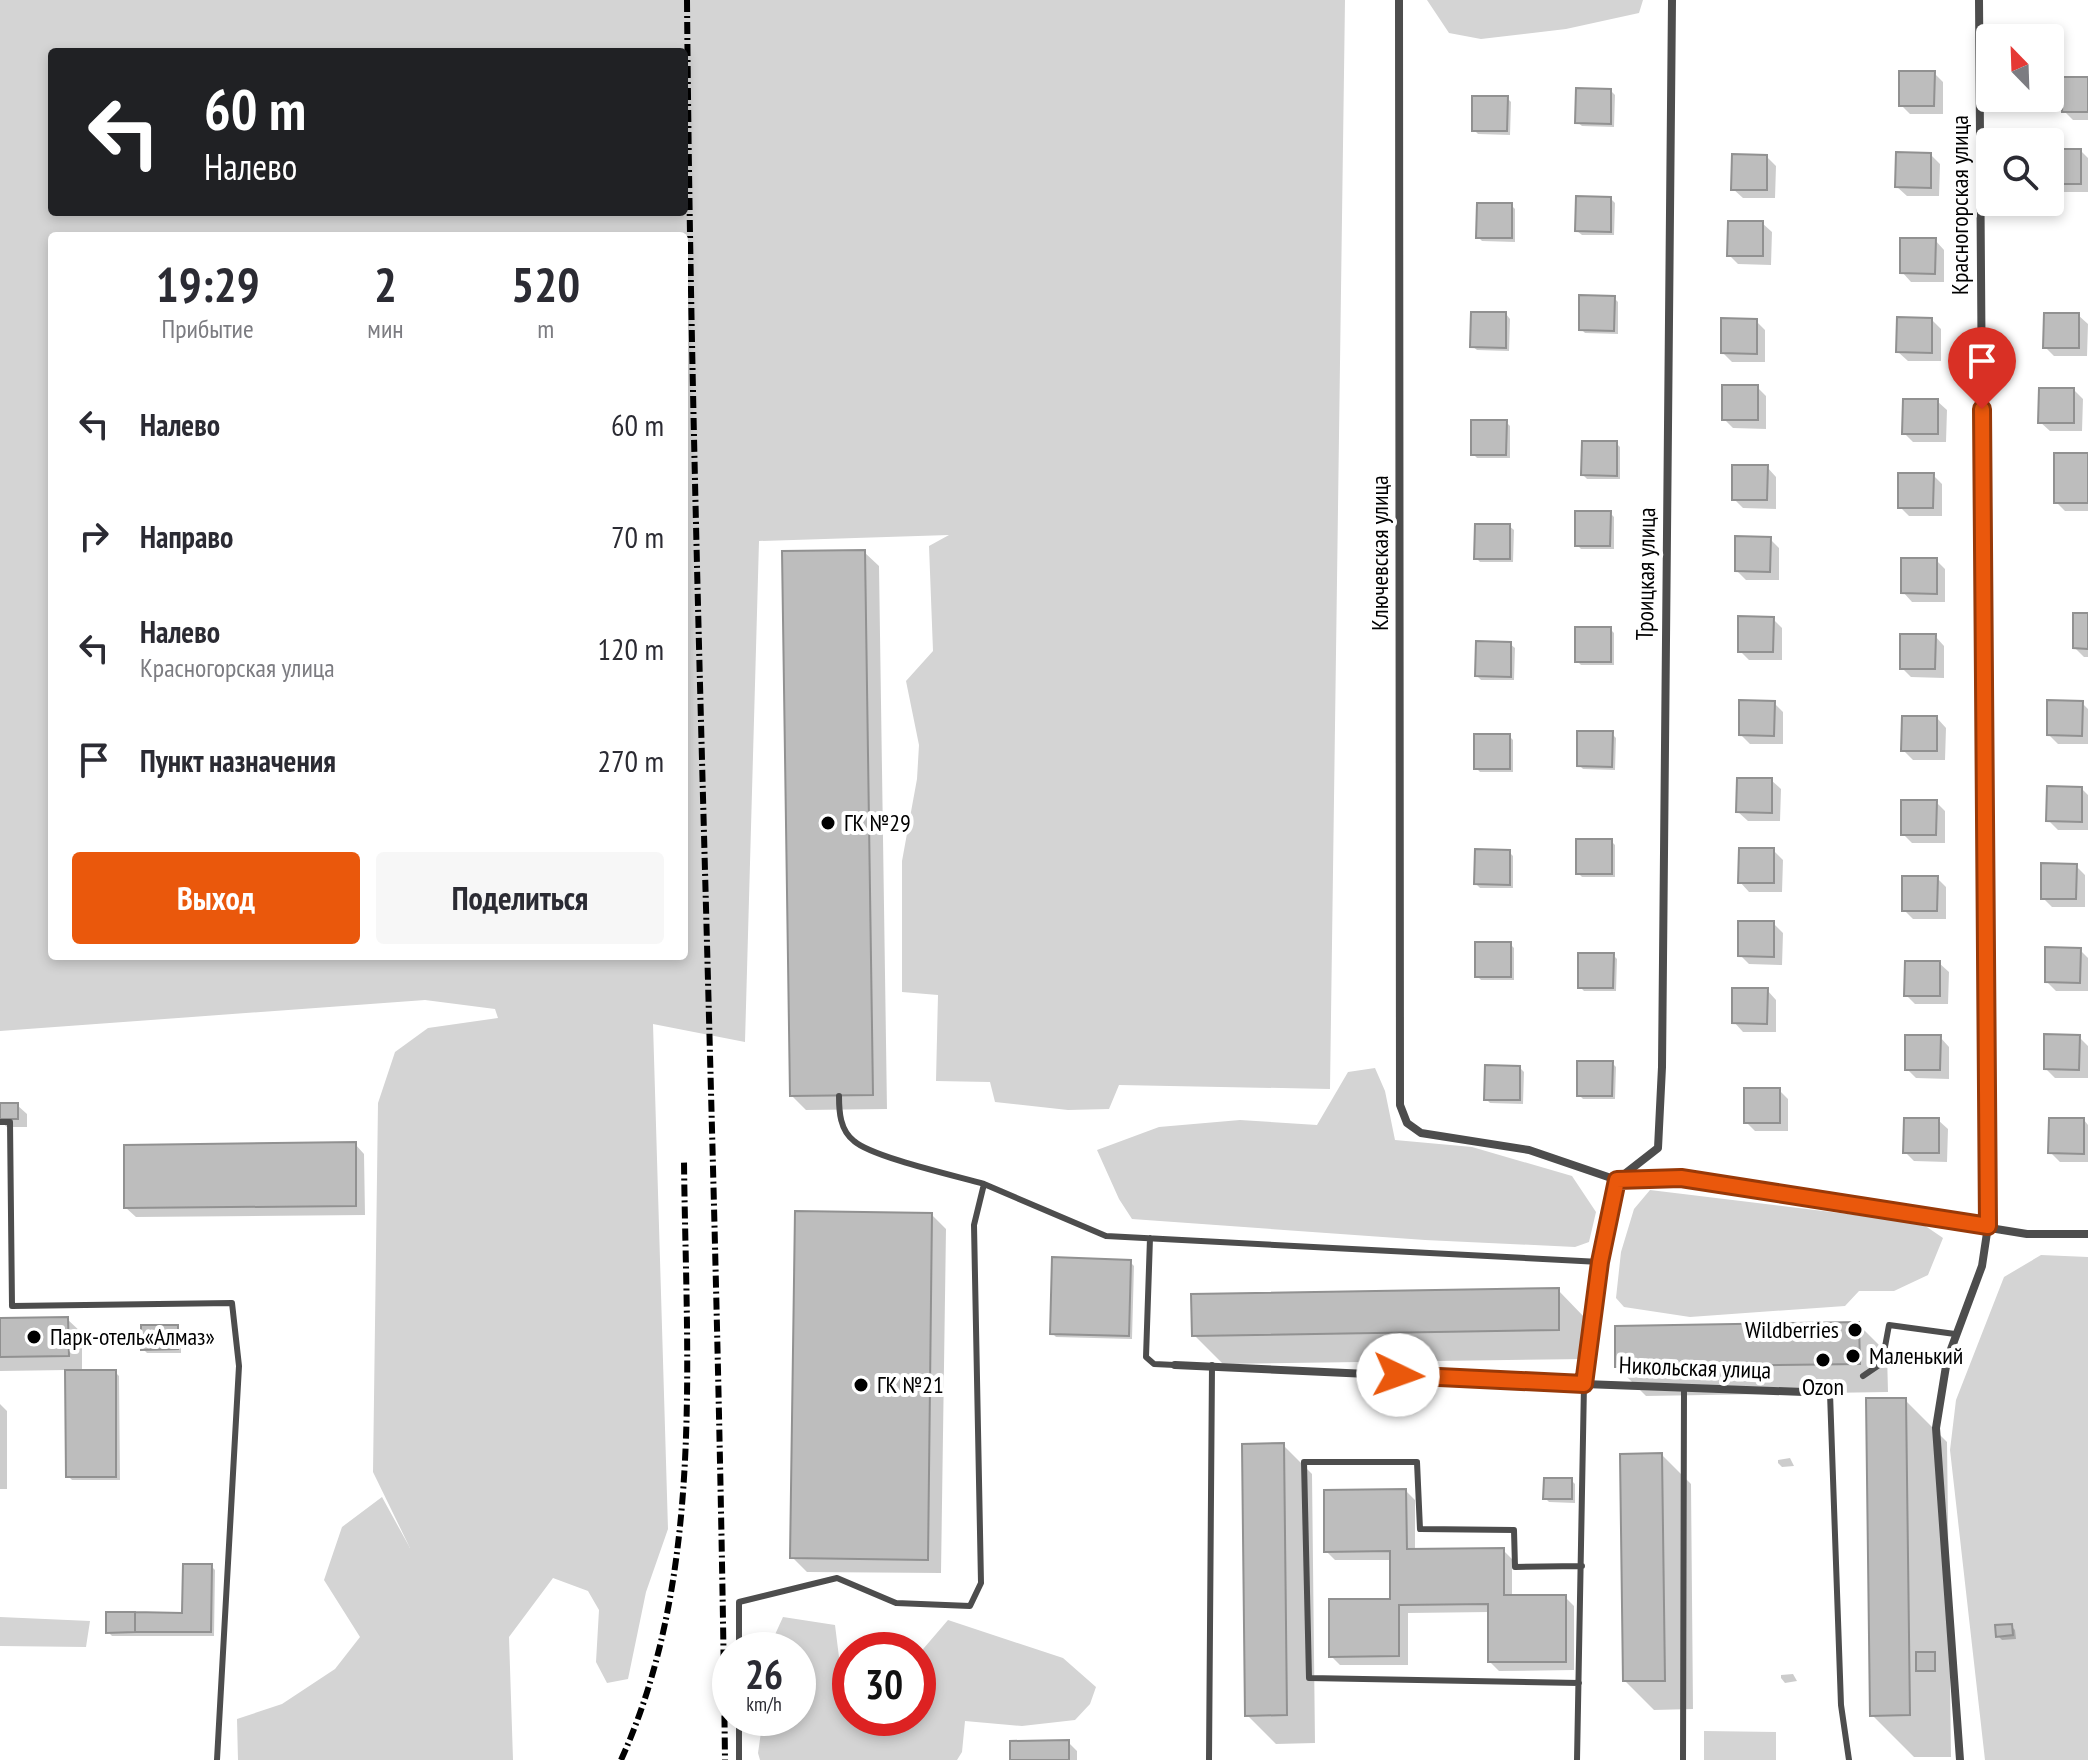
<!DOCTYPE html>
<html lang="ru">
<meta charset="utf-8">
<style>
:root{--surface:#fff;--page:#f7f7f7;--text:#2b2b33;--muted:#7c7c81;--accent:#ea580c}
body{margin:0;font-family:"PT Sans Narrow",sans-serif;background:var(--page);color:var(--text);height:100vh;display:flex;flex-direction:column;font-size:30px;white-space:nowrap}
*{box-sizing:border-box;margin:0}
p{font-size:26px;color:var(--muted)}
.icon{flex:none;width:44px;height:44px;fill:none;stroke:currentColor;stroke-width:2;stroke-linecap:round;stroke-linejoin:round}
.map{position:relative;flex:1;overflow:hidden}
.side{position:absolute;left:48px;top:232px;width:640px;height:728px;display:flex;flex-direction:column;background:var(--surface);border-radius:8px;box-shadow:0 4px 12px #0003}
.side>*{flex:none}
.banner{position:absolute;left:48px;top:48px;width:640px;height:168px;border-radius:8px;box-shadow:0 4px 12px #0003;background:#202124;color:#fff;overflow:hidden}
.needle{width:52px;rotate:337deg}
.buttons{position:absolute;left:1976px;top:24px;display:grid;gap:16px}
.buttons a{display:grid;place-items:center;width:88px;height:88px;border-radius:8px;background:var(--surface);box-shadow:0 4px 12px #0003;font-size:40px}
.speed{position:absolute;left:712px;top:1632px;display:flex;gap:16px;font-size:40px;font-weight:700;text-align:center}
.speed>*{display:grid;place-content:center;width:104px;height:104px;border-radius:50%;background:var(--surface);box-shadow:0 4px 12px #0003;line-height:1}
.speed small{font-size:20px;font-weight:400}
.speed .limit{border:12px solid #d22;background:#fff;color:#111}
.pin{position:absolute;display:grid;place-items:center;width:68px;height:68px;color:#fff;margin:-82px -34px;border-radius:50% 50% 50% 0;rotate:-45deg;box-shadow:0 0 8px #0007}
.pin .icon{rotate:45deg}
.me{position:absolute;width:88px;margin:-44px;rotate:93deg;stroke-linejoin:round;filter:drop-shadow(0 0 6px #0008)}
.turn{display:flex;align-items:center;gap:28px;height:168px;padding:0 24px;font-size:36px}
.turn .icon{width:104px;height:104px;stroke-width:2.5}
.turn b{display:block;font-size:56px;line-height:68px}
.eta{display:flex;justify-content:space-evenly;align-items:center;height:136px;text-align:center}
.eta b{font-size:48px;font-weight:600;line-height:56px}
.action{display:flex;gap:16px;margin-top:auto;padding:16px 24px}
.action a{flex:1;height:92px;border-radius:8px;background:var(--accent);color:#fff;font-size:32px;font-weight:600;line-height:92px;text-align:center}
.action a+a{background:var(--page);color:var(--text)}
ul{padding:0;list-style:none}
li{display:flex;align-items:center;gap:24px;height:112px;padding:0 24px}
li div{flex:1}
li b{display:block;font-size:30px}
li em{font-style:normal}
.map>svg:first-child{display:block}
</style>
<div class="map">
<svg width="2088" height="1760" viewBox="0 0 2088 1760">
<rect width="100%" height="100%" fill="#fff"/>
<path fill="#d4d4d4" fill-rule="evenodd" d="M0,0H1345L1330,1089L1119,1085L1109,1109L1068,1110L995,1102L990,1082L936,1081L938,995L902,992V861L917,779L919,745L906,681L933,651L929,546L949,535L759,541L745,1042L653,1024L668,1529L646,1592L628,1679L607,1683L596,1662L599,1610L588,1591L553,1578L509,1637L513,1760H238L237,1719L282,1704L335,1669L360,1637L324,1580L342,1527L382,1497L410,1548L373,1472L378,1103L395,1052L428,1028L498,1018L495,1009L425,1000L0,1031ZM52,52H684V212H52ZM52,236H684V956H52Z
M1427,0H1643L1639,13L1566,29L1481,39L1449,33Z
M1375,1068L1385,1091L1395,1140L1472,1147L1572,1176L1596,1212L1589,1242L1575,1247L1425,1240L1132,1219L1119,1199L1097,1150L1159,1127L1240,1120L1317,1125L1348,1072Z
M1650,1190L1921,1223L1943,1238L1928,1275L1894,1291H1859L1845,1306L1690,1317L1624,1307L1616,1298L1621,1252L1634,1209Z
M2041,1255L2088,1257V1760H1985L1950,1450L1956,1400L2004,1277Z
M0,1617L90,1621L86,1647L0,1646Z
M783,1617L835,1625L842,1681L850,1687V1718H918V1655L948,1620L1063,1658L1096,1687L1090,1704L1075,1720L1022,1726L965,1721L962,1752L957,1760H760L758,1753L763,1718H798V1650H768Z
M1704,1731L1776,1732V1760H1704Z"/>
<path fill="#0003" d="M1934,73L1943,82V114H1910L1901,105Z
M2088,79V120H2073L2064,111Z
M1611,91L1615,95L1614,127L1582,126L1577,122Z
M1507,98L1511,102L1510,135L1478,134L1474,130Z
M2050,151H2081L2088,158V192H2057L2050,185Z
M1931,155L1940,164L1939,196H1907L1897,187Z
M1767,157L1776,166L1775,198H1743L1733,189Z
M1611,199L1615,203L1614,235H1582L1577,231Z
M1511,205L1515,209V242L1482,241L1478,237Z
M1762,223L1772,232L1771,265L1738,264L1729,255Z
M1935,240L1944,250V282H1911L1902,272Z
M1614,298L1618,302V334L1585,333L1581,329Z
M1506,314L1510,319L1509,351L1477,350L1472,346Z
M2078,315L2088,324L2087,356H2054L2045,347Z
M1932,320L1941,329V361H1908L1898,352Z
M1756,321L1765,330V362H1732L1723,353Z
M1757,387L1766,396V429L1733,428L1724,419Z
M2074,390L2083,399L2082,431H2050L2040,422Z
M1937,401L1947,410L1946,442H1913L1904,433Z
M1506,422L1510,426V458H1477L1473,454Z
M1616,443L1620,447V479H1587L1583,475Z
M2088,455V511H2065L2056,502Z
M1767,467L1776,477V509L1743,508L1734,499Z
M1933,475L1942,484V516H1909L1900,507Z
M1610,513L1614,517V549H1581L1577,545Z
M1509,526L1514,530L1513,562H1480L1476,558Z
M1770,539L1779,548V580H1746L1737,571Z
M864,552L879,566L887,1109L806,1110L792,1096Z
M1936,560L1945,569V602H1912L1903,592Z
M2088,615V657H2084L2075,648Z
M1773,619L1782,628V660H1749L1740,651Z
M1610,629L1614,633V665H1581L1577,661Z
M1935,636L1944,646V678L1911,677L1902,668Z
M1510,644L1515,648L1514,680H1481L1477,676Z
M1774,703L1783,712V744H1750L1741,735Z
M2082,703L2088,709V744H2058L2049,735Z
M1937,718L1946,728L1945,760H1913L1903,750Z
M1612,734L1616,738L1615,770L1583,769L1579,765Z
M1509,736L1513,740V772H1480L1476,768Z
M1771,780L1781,789L1780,821H1748L1738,812Z
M2082,789L2088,795V830H2058L2048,820Z
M1936,802L1945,811V843H1912L1903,834Z
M1611,841L1615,845V877H1582L1578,873Z
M1773,850L1783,860L1782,892H1749L1740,882Z
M1509,852L1513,856V888H1480L1476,884Z
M2076,866L2085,875V907H2052L2043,898Z
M1937,878L1946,887V919H1913L1904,910Z
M1773,923L1783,933L1782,965L1749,964L1740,955Z
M1510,944L1514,948V980H1481L1477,976Z
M2080,950L2088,958V991H2056L2047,982Z
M1613,955L1617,959L1616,991H1584L1580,987Z
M1939,963L1949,972L1948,1004H1915L1906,995Z
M1767,990L1776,1000V1032H1743L1734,1022Z
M1940,1037L1949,1047V1079L1916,1078L1907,1069Z
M2079,1037L2088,1046V1078H2055L2046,1069Z
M1612,1063L1616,1067L1615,1099H1583L1579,1095Z
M1520,1068L1524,1072L1523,1104L1490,1103L1486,1099Z
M1779,1090L1788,1099V1131H1755L1746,1122Z
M0,1105H17L27,1114V1127H7L0,1121Z
M1938,1120L1948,1129L1947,1162L1914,1161L1905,1152Z
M2084,1120L2088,1125V1162H2060L2050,1152Z
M355,1144L364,1154L365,1215L136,1217L126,1208Z
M932,1215L946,1229L941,1573L807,1572L792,1557Z
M1130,1262L1134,1266L1132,1339L1056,1337L1052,1333Z
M1558,1290L1587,1320V1359L1223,1364L1194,1335Z
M67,1319L82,1333V1372H115L119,1376L120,1480H72L68,1476L67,1370L0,1371V1320Z
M1858,1324L1887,1353L1888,1392L1646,1396L1617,1367Z
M177,1327L181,1331V1353H147L143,1349Z
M1905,1400L1947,1442L1951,1757H1914L1872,1715Z
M0,1404L7,1411V1489H0Z
M1283,1445L1312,1474L1315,1743L1276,1744L1247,1715Z
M1662,1455L1691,1484L1693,1709L1654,1710L1625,1681Z
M1790,1458L1794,1466L1782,1467L1778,1463V1460Z
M1571,1480L1575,1484V1503L1549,1502L1545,1498Z
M1406,1491L1415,1500V1551L1503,1550L1512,1559V1597H1565L1574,1606V1670L1499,1671L1490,1662V1612L1408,1613V1665H1340L1331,1656L1392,1601V1560H1335L1326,1551Z
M211,1566L215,1570L214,1636H112L108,1632L184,1615Z
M2011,1626L2015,1630L2016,1639L2002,1640L1998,1636Z
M1793,1674L1797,1681L1785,1683L1781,1678V1675Z
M1068,1742L1077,1751V1760H1012Z"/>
<path fill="#bdbdbd" stroke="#919191" stroke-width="2" d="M1899,71H1935L1934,106H1899Z
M2063,77H2088V112H2062Z
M1576,88L1611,89V124L1575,123Z
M1472,96H1508L1507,131H1472Z
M2050,149H2081V184H2050Z
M1896,152L1931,153V188L1895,187Z
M1732,154L1767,155V190H1731Z
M1576,196L1611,197V232L1575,231Z
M1477,203H1512V238H1476Z
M1728,221H1763V256H1727Z
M1900,238H1936L1935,274L1900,273Z
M1579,295L1615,296L1614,331L1579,330Z
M1471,312H1506V348L1470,347Z
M2044,313H2079V348H2043Z
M1897,317L1932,318V353L1896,352Z
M1721,318L1757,319V354L1721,353Z
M1722,385H1758V420H1722Z
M2039,388H2074V423H2038Z
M1903,399H1938V434H1902Z
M1471,420H1507L1506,455H1471Z
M1582,441H1617V476L1581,475Z
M2054,453H2088V503H2054Z
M1732,465H1768L1767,500H1732Z
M1898,473H1934L1933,508H1898Z
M1575,511H1611L1610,546H1575Z
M1475,524H1510V559H1474Z
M1735,536L1771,537L1770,572L1735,571Z
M865,550L873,1095L790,1096L782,551Z
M1901,558H1937V594L1901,593Z
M2073,613H2088V649L2073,648Z
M1738,616L1774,617L1773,652H1738Z
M1575,627H1611V662H1575Z
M1900,634H1936L1935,669H1900Z
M1476,641L1511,642V677L1475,676Z
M1739,700L1775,701L1774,736L1739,735Z
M2047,700L2083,701L2082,736L2047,735Z
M1902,716H1937V751H1901Z
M1577,731H1613L1612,767L1577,766Z
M1474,734H1510V769H1474Z
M1737,778H1772V813L1736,812Z
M2047,786L2082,787V822L2046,821Z
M1901,800H1937L1936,835H1901Z
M1576,839H1612V874H1576Z
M1739,848H1774V883H1738Z
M1475,849L1510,850V885L1474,884Z
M2041,863L2077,864L2076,899H2041Z
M1902,876H1938L1937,911H1902Z
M1738,921H1774V957L1738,956Z
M1475,942H1511V977H1475Z
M2045,947L2081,948L2080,983L2045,982Z
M1578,953H1614L1613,988H1578Z
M1905,961H1940V996H1904Z
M1732,988H1768L1767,1024L1732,1023Z
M2044,1034L2080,1035L2079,1070L2044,1069Z
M1905,1035H1941L1940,1070H1905Z
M1577,1061H1613L1612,1096H1577Z
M1485,1065L1520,1066V1100H1484Z
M1744,1088H1780V1123H1744Z
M0,1103H18V1119H0Z
M1904,1118H1939V1153H1903Z
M2049,1118H2084V1154L2048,1153Z
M356,1142V1206L124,1208V1145Z
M795,1211L932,1213L928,1560L790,1558Z
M1052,1257L1131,1260L1129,1336L1050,1334Z
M1559,1288V1330L1192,1336L1191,1294Z
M68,1317L69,1356L0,1357V1318Z
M1859,1322L1860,1364L1615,1367V1326Z
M141,1325H178V1349L141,1350Z
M65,1370H116V1477H66Z
M1866,1398H1906L1910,1715L1870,1716Z
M1284,1443L1287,1715L1245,1716L1242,1444Z
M1662,1453L1665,1681H1623L1620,1454Z
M1544,1478H1572V1499H1543Z
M1406,1489L1407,1549L1504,1548V1595H1566V1662H1488V1604L1399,1605V1656L1329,1657V1599H1390V1551L1324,1552V1490Z
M183,1564H212L211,1632H135V1612L182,1613Z
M106,1612H135V1632L106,1633Z
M2012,1624L2013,1635L1996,1637L1995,1625Z
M1916,1652H1935V1671H1916Z
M1069,1740V1760H1010V1741Z"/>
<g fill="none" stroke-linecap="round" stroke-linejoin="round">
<path stroke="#4d4d4d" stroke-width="6" d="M839,1096C839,1112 840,1130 854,1141C872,1157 956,1176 984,1184
M0,1122H10L12,1306L232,1303L239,1366L217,1760
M1150,1238L1146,1357L1154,1364L1175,1365
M1863,1376L1882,1363L1889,1325L1955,1334
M1830,1393L1841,1705L1849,1760
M739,1650V1602L837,1578L896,1603L970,1606L981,1583L974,1225L984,1184L1106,1236L1600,1262
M1579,1683L1309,1678L1304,1462H1417L1420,1529L1514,1530L1515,1567L1582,1566
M739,1718V1760
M1209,1760L1212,1365
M1577,1760L1584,1384
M1683,1760L1684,1388"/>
<path stroke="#4d4d4d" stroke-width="8" d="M1399,0L1400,1105L1407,1123L1421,1133L1529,1150L1617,1180L1681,1178L2027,1234H2088
M1175,1365L1584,1384L1830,1393
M1584,1384L1600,1262L1617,1180L1658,1148L1662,1067L1672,0
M1960,1760L1936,1428L1947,1360L1982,1266L1988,1226L1979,0"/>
<path stroke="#000" stroke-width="6" stroke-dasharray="12 4 2 4" stroke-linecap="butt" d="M687,0C692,587 718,1173 725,1760
M621,1760C705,1575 686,1358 684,1161"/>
</g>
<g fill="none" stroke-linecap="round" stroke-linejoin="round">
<defs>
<path id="route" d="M1398,1375L1584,1384L1600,1262L1617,1180L1681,1178L1988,1226L1982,409"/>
</defs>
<use href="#route" stroke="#983908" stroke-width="20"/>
<use href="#route" stroke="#ea580c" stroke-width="14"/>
</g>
<g fill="#000" stroke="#fff" stroke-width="3">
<circle cx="828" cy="823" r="8"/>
<circle cx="1855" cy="1330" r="8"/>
<circle cx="34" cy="1337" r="8"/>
<circle cx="1853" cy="1356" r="8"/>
<circle cx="1823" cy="1360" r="8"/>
<circle cx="861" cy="1385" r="8"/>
</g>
<g text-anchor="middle" stroke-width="8" stroke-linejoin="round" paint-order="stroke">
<g font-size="24" fill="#000" stroke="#fff">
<text transform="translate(1960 205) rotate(-90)" y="8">Красногорская улица</text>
<text transform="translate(1380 553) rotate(-90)" y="8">Ключевская улица</text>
<text transform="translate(1646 574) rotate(-89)" y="8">Троицкая улица</text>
<text transform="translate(1695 1368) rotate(2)" y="8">Никольская улица</text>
</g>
<g font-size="24" fill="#000" stroke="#fff" text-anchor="start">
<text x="844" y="831">ГК №29</text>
<text x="1839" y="1338" text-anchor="end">Wildberries</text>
<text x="50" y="1345">Парк-отель«Алмаз»</text>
<text x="1869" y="1364">Маленький</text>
<text x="877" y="1393">ГК №21</text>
<text x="1823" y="1395" text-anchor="middle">Ozon</text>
</g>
</g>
</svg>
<div class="buttons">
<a><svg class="needle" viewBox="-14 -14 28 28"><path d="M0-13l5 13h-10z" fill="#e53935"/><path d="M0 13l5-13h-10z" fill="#7c7c81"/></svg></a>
<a><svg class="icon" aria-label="search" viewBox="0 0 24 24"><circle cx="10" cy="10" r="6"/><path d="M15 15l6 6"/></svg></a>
</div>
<div class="speed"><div>26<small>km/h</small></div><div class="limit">30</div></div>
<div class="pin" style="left:1982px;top:409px;background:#d93025"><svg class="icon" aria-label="arrive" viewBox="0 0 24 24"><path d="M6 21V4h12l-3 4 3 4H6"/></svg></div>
<svg class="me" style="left:1398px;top:1375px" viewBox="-20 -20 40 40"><circle r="19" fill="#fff"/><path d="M0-13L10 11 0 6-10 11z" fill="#ea580c"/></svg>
<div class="banner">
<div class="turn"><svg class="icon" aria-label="left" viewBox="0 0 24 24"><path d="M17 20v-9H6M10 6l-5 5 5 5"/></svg><div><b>60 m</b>Налево</div></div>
</div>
<section class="side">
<div class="eta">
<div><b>19:29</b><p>Прибытие</p></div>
<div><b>2</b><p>мин</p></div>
<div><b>520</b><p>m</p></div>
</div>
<ul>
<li><svg class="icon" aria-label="left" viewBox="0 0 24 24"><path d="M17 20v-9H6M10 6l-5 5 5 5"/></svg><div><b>Налево</b></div><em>60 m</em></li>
<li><svg class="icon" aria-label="right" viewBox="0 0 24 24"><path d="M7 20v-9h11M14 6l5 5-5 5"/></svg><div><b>Направо</b></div><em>70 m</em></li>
<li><svg class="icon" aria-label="left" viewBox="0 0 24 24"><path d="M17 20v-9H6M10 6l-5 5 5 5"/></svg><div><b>Налево</b><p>Красногорская улица</p></div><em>120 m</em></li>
<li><svg class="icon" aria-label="arrive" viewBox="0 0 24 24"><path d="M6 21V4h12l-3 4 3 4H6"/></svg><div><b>Пункт назначения</b></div><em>270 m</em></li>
</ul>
<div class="action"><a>Выход</a><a>Поделиться</a></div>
</section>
</div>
